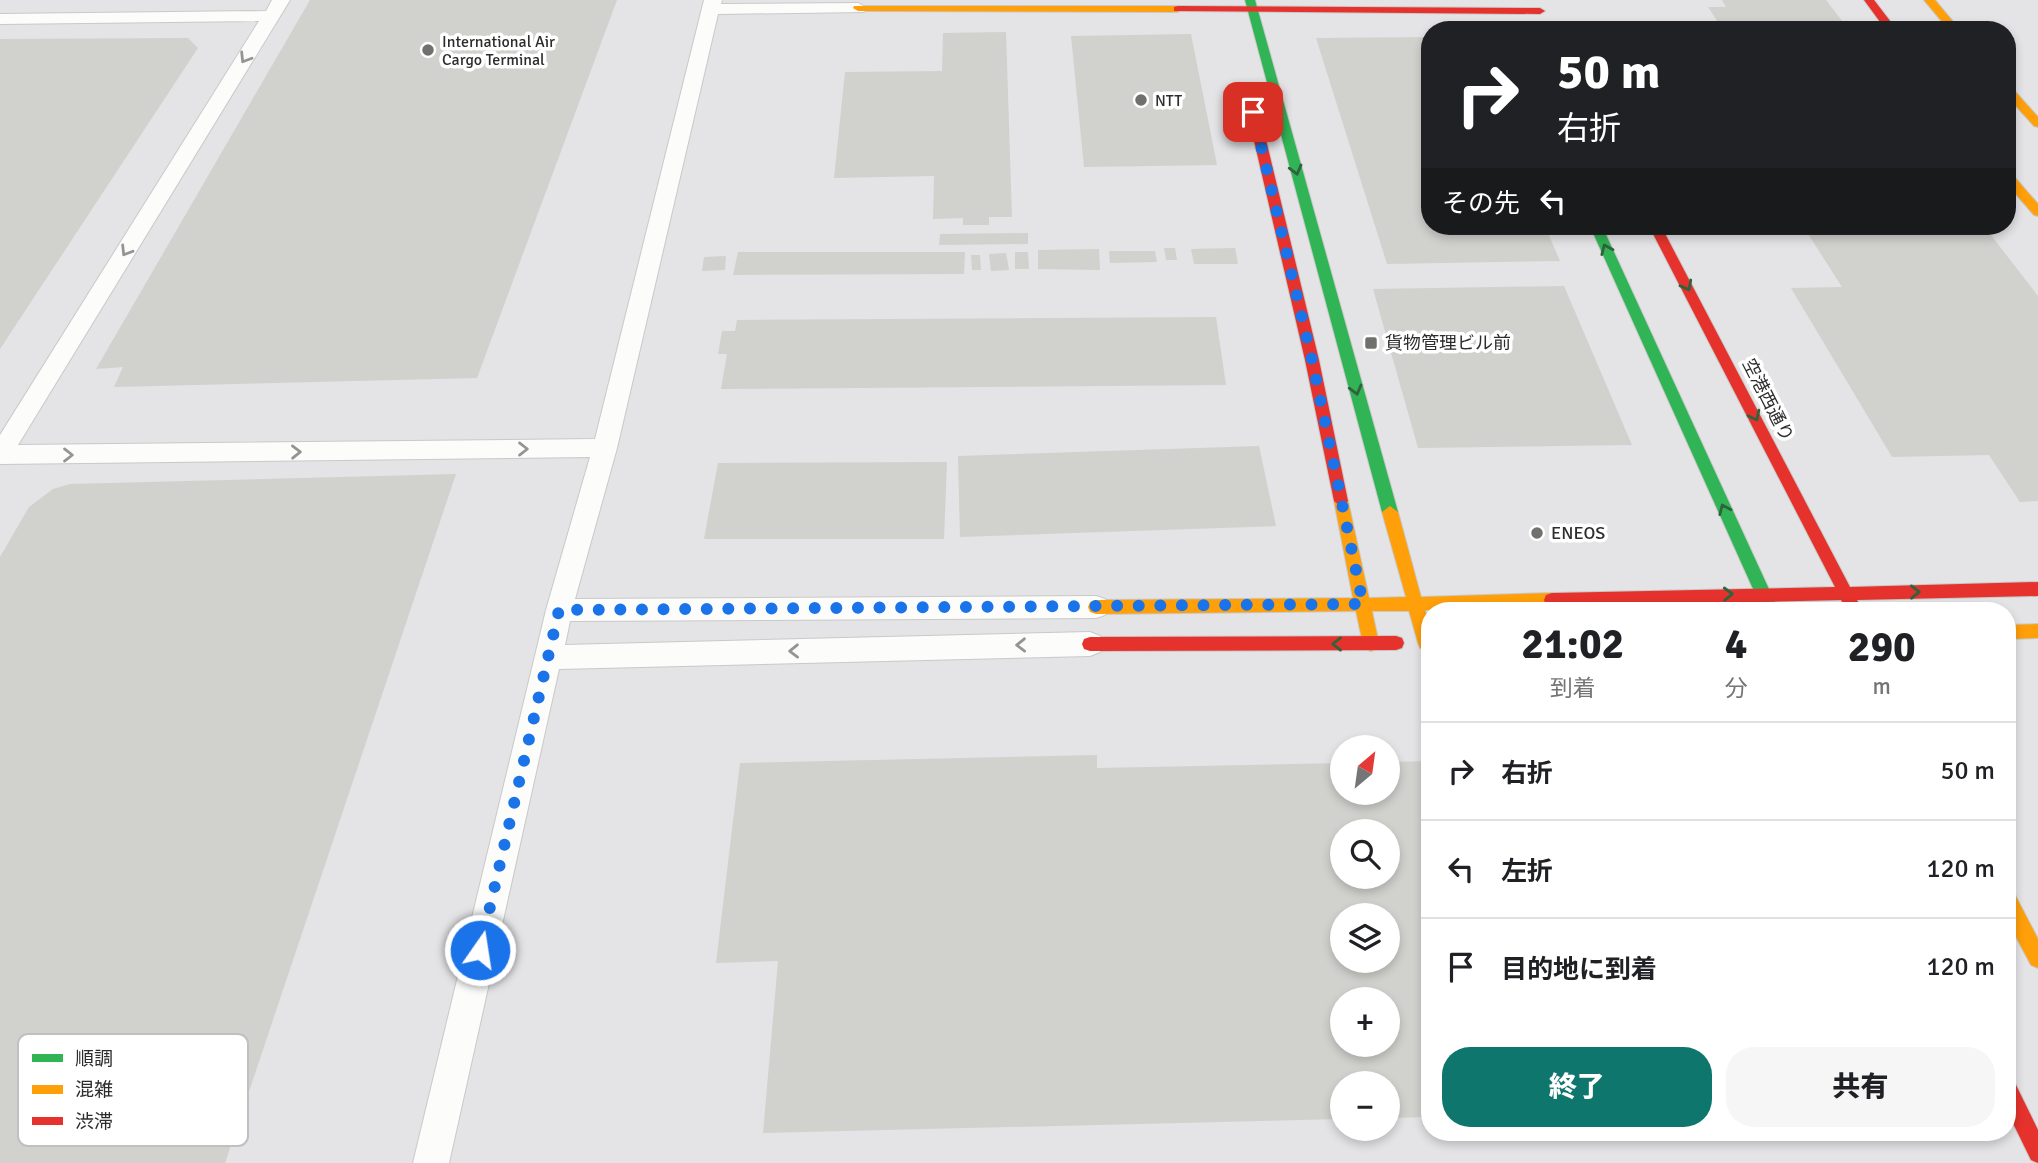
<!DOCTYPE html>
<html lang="ja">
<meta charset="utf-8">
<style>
:root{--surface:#fff;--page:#f6f6f6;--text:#202124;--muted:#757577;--line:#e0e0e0;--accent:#0f766e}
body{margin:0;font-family:Signika,"Noto Sans JP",sans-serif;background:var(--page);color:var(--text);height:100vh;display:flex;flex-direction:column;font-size:26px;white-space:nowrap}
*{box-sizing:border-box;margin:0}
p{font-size:23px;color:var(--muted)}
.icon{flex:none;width:38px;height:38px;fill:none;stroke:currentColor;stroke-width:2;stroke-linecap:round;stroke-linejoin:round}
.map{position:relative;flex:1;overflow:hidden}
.sheet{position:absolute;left:1421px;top:602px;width:595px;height:539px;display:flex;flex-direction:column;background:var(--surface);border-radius:28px;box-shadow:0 4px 10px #0003}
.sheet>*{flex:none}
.guide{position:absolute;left:1421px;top:21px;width:595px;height:214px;border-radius:28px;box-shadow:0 4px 10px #0003;background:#202124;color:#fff;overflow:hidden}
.needle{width:46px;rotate:29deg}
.fabs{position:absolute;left:1330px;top:735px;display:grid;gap:14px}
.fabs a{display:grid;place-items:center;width:70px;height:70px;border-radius:50%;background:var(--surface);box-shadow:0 4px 10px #0003;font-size:35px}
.pin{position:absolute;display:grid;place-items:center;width:60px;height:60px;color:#fff;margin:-30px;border-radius:14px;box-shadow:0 4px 10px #0006}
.me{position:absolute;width:77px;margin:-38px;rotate:13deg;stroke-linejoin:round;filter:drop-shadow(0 0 5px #0008)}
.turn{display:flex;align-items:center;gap:24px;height:147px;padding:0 21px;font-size:32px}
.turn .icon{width:91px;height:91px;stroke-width:2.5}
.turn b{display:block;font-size:49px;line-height:60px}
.then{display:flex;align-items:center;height:66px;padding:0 21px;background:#0003;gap:14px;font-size:26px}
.eta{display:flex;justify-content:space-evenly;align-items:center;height:119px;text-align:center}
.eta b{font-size:42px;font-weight:800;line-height:49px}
.cta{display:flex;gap:14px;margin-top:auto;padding:14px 21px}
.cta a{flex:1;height:80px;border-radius:28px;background:var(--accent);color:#fff;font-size:28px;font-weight:800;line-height:80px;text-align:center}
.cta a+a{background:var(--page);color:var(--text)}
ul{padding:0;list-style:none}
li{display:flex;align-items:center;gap:21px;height:98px;padding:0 21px;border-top:2px solid var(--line)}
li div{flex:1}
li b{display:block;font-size:26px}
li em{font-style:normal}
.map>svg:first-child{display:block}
</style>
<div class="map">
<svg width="2038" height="1163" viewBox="0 0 2038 1163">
<rect width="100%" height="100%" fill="#ebece4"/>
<path fill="#e4e3e6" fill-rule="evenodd" d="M0,0H2038V1163H0ZM1430,30H2007V226H1430ZM1430,611H2007V1132H1430ZM1342,747H1388V793H1342ZM1342,831H1388V877H1342ZM1342,915H1388V961H1342ZM1342,999H1388V1045H1342ZM1342,1083H1388V1129H1342Z"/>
<path fill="#d1d2cd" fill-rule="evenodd" d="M310,0H617L477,378L114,387L123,367L96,369Z
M1722,0H1826L1849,30H1723L1708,7H1726Z
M1006,32L1012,217H989V225H963V218L933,219L934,176L834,178L845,72L942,71L943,33Z
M1191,34L1217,165L1084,167L1071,36Z
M1430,37V226H1545L1560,261L1387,264L1316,38Z
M188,38L198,48L0,349V39Z
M1803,226H1984L2038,296V501L2020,502L1989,455L1892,457L1791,288L1842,287Z
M1028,233V244L939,245L940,234Z
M1164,248H1175L1177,260H1166Z
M1235,248L1238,264H1194L1191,249Z
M1099,249L1100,270L1038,269V250Z
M1109,251H1155L1157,262L1110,263Z
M738,252H965L964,274L733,275Z
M1015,252H1028L1029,269H1015Z
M1006,253L1009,270L991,271L989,254Z
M971,255H980L981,270H972Z
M726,256L725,270L702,271L704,257Z
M1564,286L1632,445L1418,448L1373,289Z
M1216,317L1226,385L721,389L727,354H718L722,331H735L737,320Z
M1259,446L1276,526L960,537L958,456Z
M947,462L944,539H704L718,463Z
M456,474L225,1163H0V557L29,507L53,489L70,484Z
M1097,755V768L1342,763V793H1388V762L1430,761V1117L1388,1118V1083H1342V1119L763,1133L778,961L716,963L740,763ZM1342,831H1388V877H1342ZM1342,915H1388V961H1342ZM1342,999H1388V1045H1342Z"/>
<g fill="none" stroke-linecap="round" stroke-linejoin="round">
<defs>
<path id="lane" d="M272,0H290L18,445L595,439L704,0H722L721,4L858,3L867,8L864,12L718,14L617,448L575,599L1096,596L1105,599L1109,607L1105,615L1096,618L570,621L565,645L1090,632L1100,636L1104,644L1100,652L1090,656L559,669L449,1163H413L546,610L590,457L0,464V435L259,21L0,24V14L266,11Z"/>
<path id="fast" d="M1245,0H1255L1398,512L1390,518L1382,512Z
M1590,226H1602L1779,611H1763Z"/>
<path id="slow" d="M1924,0H1935L1960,30H1949Z
M854,6H1178L1183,9L1178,12L858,11L853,8Z
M2007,86L2011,87L2038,117V127L2034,126L2007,96Z
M2007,172L2011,173L2038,204V216L2034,215L2007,184Z
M1341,495L1348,501L1369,598L1406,597L1382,512L1390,506L1398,512L1421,597L1552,593L1558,595L1560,600L1558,605L1552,607L1425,610L1430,627V649L1420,648L1418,643L1409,611H1372L1379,644L1377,649L1371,651L1365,649L1363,644L1356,611L1096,614L1090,612L1088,607L1090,602L1096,600L1353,598L1334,501Z
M2038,624V638L2007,639V625Z
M2007,891L2014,893L2038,939V968L2031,965L2007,920Z"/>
<path id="jam" d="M1864,0H1874L1897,30H1886Z
M1178,6L1540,8L1545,11L1540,14L1174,11V7Z
M1255,116L1261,119L1319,360L1348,501L1341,507L1334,501L1305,360L1249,119Z
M1649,226H1661L1850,587L2038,582V596L1857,600L1863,611H1847L1841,600L1552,607L1546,605L1544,600L1546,595L1552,593L1835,587Z
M1396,636L1402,638L1404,643L1402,648L1396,650L1090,651L1084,649L1082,644L1084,639L1090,637Z
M2007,1078L2014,1081L2038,1130V1163L2031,1160L2007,1111Z"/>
</defs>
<use href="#lane" stroke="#c9c9c8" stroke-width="2"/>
<use href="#fast" stroke="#c9c9c8" stroke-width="2"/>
<use href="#slow" stroke="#c9c9c8" stroke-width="2"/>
<use href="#jam" stroke="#c9c9c8" stroke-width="2"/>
<use href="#lane" fill="#fcfcfb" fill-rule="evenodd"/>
<use href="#fast" fill="#30b455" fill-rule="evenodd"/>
<use href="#slow" fill="#ff9f0a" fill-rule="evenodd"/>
<use href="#jam" fill="#e5322d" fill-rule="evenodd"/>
</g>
<defs><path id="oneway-chevron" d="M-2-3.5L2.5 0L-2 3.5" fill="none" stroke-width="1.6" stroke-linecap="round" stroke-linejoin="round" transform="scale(1.75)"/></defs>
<g stroke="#949494">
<use href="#oneway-chevron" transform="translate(245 58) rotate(122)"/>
<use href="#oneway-chevron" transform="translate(126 251) rotate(122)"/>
<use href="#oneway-chevron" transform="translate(523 449)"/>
<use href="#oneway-chevron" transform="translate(296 452) rotate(-1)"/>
<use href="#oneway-chevron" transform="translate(68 455)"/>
<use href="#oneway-chevron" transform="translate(1021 645) rotate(179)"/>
<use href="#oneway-chevron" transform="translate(794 651) rotate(179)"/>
</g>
<g stroke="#2e633d">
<use href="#oneway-chevron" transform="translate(1296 170) rotate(75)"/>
<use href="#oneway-chevron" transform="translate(1606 249) rotate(-114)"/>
<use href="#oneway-chevron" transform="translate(1687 286) rotate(62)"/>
<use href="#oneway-chevron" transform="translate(1356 390) rotate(75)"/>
<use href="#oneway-chevron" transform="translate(1755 416) rotate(63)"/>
<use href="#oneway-chevron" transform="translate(1724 509) rotate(-114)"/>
<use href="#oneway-chevron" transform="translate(1915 592) rotate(-1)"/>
<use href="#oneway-chevron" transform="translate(1728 594) rotate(-2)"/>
<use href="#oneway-chevron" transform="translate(1337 644) rotate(180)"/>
</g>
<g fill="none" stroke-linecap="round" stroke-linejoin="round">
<path stroke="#1a73e8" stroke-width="12" stroke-dasharray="0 21.6" d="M480,950L559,610L1363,604L1312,360L1253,112"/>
</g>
<g fill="#70706d" stroke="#fff" stroke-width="2.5">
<circle cx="428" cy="50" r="7"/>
<circle cx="1141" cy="100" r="7"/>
<rect x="1364" y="336" width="14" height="14" rx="3.5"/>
<circle cx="1537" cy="533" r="7"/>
</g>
<g text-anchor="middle" stroke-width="7" stroke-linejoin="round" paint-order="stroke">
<g font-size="16" fill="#2d2d2d" stroke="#fff" text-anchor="start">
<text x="442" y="47">International Air<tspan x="442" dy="18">Cargo Terminal</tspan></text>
<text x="1155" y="106">NTT</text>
</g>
<g font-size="18" fill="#2d2d2d" stroke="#fff" text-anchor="start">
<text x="1385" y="349">貨物管理ビル前</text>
<text x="1551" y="539">ENEOS</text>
</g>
<g font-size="18" fill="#2d2d2d" stroke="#fff">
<text transform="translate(1768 400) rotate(63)" y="6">空港西通り</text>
</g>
</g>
<rect x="18" y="1034" width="230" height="112" rx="10" fill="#fff" stroke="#c0c0c0" stroke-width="2"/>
<rect x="32" y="1054" width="31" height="8" fill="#30b455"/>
<rect x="32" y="1085" width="31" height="9" fill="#ff9f0a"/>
<rect x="32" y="1117" width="31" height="8" fill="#e5322d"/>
<g font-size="19" fill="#2d2d2d">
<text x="75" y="1065">順調</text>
<text x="75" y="1096">混雑</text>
<text x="75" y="1128">渋滞</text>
</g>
</svg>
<div class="fabs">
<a><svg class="needle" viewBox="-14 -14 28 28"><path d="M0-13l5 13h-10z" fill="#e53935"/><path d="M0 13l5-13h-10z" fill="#757577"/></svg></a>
<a><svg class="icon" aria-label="search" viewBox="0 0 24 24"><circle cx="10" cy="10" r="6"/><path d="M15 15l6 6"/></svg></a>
<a><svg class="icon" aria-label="layers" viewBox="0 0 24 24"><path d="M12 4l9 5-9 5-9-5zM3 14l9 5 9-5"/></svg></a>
<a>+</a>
<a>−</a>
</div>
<div class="pin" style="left:1253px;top:112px;background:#d93025"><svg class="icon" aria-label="arrive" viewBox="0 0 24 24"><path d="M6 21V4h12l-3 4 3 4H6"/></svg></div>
<svg class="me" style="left:480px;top:950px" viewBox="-20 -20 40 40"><circle r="17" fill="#1a73e8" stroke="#fff" stroke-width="3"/><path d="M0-11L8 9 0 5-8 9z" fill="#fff"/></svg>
<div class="guide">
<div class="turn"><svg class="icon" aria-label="right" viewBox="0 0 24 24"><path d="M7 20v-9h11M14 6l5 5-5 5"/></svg><div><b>50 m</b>右折</div></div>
<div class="then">その先<svg class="icon" aria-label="left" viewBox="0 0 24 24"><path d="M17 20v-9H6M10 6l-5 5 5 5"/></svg></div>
</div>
<section class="sheet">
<div class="eta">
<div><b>21:02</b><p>到着</p></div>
<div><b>4</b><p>分</p></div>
<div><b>290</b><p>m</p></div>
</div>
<ul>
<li><svg class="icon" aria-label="right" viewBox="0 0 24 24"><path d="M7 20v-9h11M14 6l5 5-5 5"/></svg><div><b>右折</b></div><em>50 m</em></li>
<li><svg class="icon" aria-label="left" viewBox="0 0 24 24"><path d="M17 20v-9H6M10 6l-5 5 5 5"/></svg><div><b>左折</b></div><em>120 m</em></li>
<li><svg class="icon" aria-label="arrive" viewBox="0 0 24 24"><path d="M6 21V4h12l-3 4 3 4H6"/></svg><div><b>目的地に到着</b></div><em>120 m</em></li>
</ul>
<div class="cta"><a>終了</a><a>共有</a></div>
</section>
</div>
